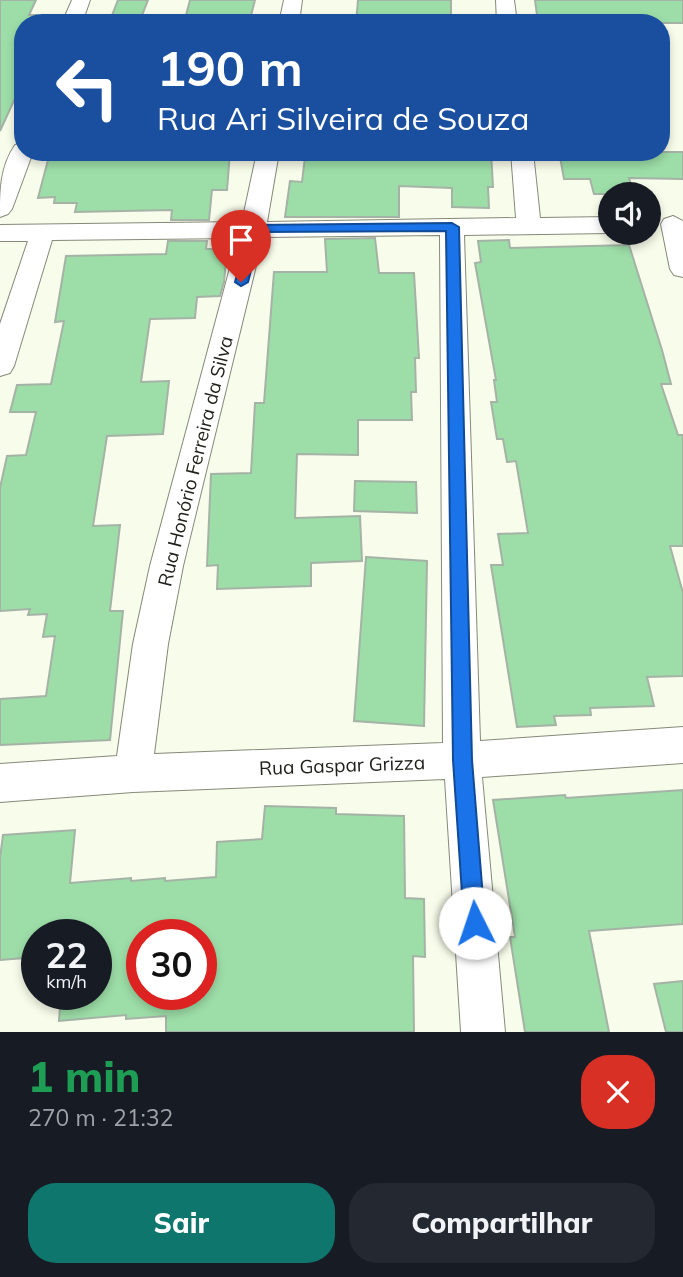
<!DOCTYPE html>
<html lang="pt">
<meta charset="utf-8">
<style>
:root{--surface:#171b24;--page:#242831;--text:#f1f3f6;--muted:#9ea1a6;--accent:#0f766e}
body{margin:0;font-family:Mulish,sans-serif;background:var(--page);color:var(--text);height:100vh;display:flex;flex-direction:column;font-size:26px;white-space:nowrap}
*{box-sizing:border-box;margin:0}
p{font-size:23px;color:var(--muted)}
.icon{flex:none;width:38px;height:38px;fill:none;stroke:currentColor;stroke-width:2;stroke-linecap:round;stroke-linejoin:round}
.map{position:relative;height:1032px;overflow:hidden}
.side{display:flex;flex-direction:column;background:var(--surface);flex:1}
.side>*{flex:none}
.hud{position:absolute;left:14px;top:14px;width:656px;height:147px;border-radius:28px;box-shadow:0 4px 10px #0003;background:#1a4fa0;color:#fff;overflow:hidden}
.controls{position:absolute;left:598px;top:182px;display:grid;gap:14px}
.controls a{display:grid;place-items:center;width:63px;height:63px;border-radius:50%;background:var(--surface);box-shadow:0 4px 10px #0003;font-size:35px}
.speed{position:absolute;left:21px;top:919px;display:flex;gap:14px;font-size:35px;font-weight:700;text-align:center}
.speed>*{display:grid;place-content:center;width:91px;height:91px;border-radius:50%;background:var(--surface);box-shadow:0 4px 10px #0003;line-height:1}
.speed small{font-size:18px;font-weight:400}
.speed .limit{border:10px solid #d22;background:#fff;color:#111}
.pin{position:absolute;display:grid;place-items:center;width:60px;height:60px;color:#fff;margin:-72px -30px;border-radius:50% 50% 50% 0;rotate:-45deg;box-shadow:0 0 7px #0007}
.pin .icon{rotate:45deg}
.me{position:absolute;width:77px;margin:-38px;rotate:356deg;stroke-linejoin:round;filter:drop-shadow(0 0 5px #0008)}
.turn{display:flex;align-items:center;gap:24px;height:147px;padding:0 28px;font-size:32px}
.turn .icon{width:91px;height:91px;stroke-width:2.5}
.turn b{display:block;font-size:49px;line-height:60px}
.round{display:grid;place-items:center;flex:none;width:74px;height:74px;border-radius:28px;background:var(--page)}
.overview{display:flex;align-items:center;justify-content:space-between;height:119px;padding:0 28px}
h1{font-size:42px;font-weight:800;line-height:52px;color:#1e9e55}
.button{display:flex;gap:14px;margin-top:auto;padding:14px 28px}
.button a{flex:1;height:80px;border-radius:28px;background:var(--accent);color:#fff;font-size:28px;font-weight:800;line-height:80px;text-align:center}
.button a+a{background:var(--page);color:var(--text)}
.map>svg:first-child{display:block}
</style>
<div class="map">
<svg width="683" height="1032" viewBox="0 0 683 1032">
<rect width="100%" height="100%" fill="#f8fcea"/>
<path fill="#9ddea8" stroke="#a4b3a6" stroke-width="2" fill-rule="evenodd" d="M0,0H36L29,15H36L32,23H23V81L0,131Z
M118,0H148L139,23H109Z
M190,0H255L249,23H184Z
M358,0H451V23H356Z
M535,0H683V23H538Z
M109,152H230L227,190H212L209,220H171L172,210L75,212L77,203H54L55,197L38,198L48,160L109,159Z
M310,152H491L493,187H488L489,208L452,207V188L399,186V217H285L290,181L302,182L305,157H310Z
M586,152H683V179L629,178L634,194H594L590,179H564L560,157H587Z
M375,238L379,273H414L419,358H415L416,392H411L412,420H358V455L297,454L295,518L360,516L362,561L311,563V586L217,589L218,565L207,566L211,474L251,473L255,403H264L274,272H327L325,239Z
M509,240L510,248L629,245L662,350L671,384H661L678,435H683V546H670L683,593V676L647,677L654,706L590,708L591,715L554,716L556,725L517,727L491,565H503L498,534L528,533L516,461L507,462L503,439H497L491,402H497L494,380H496L475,263L481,262L478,241Z
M168,241H207L206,249H227L224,282L220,296L197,297L195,318L150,319L141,382L169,381L163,434L107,436L93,526L120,525L110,611H123L110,740L0,745V699L46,696L55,636L43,637L47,614L28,615L30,609L0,611V488L7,456L26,455L36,412H10L17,385L51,384L64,321L55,322L66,256L166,254Z
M355,481L416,482L417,513L354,511Z
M366,557L427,561L424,726L354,721Z
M683,790V924L589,931L609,1032H525L510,937H515L493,800L565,795L566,798Z
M265,806L336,808V814L404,816L405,898L424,899L425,957L413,956L414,1032H166V1016L126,1019V1015L59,1021L61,994H96V934H37V957L0,960V858L3,835L75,830L70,883L131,878V881L165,878V881L216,877L217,842L262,839ZM142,934H201V994H142Z
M683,981V1032H666L654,984Z"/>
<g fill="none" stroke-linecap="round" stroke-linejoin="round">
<defs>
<path id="minor" d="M72,0H90L82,23H62Z
M284,0H302L299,23H279Z
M496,0H514L517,23H497Z
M23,143V152H33L12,209L8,214L0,217C0,191 0,167 15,145Z
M257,152H279L267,222L516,218L511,152H533L540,218L611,217V233L464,235L480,741L683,727V763L482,777L505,1032H461L445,779L133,792L0,802V764L117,756L133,644L150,566L238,238L52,240L14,366L10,373L0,376V324L28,241H0V225L242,222ZM440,235L443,743L154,754L168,644L183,566L263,237Z
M673,216L683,221V277L674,275L670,269L661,224L664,219Z"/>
</defs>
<use href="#minor" stroke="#858979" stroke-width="2"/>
<use href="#minor" fill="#fff" fill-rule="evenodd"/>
</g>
<path fill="#1a73e8" stroke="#114b97" stroke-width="2" d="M452,223L459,227L472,760L485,923L482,931L475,934L467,931L464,923L453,760L446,231L261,232L248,282L241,286L235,282L251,225Z"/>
<g text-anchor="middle" stroke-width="5" stroke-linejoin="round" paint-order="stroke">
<g font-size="19" fill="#20211b" stroke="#fff">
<text transform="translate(195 461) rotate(-76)" y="7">Rua Honório Ferreira da Silva</text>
<text transform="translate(342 765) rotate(-2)" y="7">Rua Gaspar Grizza</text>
</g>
</g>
</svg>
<div class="controls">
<a><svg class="icon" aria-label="sound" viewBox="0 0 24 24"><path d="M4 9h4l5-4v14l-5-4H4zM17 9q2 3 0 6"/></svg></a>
</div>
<div class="speed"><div>22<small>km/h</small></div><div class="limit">30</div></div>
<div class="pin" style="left:241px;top:282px;background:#d93025"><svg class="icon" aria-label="arrive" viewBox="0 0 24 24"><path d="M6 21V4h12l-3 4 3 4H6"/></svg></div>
<svg class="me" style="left:475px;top:923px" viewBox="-20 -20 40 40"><circle r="19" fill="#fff"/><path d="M0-13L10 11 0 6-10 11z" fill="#1a73e8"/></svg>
<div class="hud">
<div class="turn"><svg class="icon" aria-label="left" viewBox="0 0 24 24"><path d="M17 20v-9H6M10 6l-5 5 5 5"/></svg><div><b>190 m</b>Rua Ari Silveira de Souza</div></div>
</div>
</div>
<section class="side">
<div class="overview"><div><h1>1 min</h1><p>270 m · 21:32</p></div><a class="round" style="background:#d93025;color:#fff"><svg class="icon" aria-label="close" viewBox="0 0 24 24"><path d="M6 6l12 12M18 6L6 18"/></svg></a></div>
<div class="button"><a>Sair</a><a>Compartilhar</a></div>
</section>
